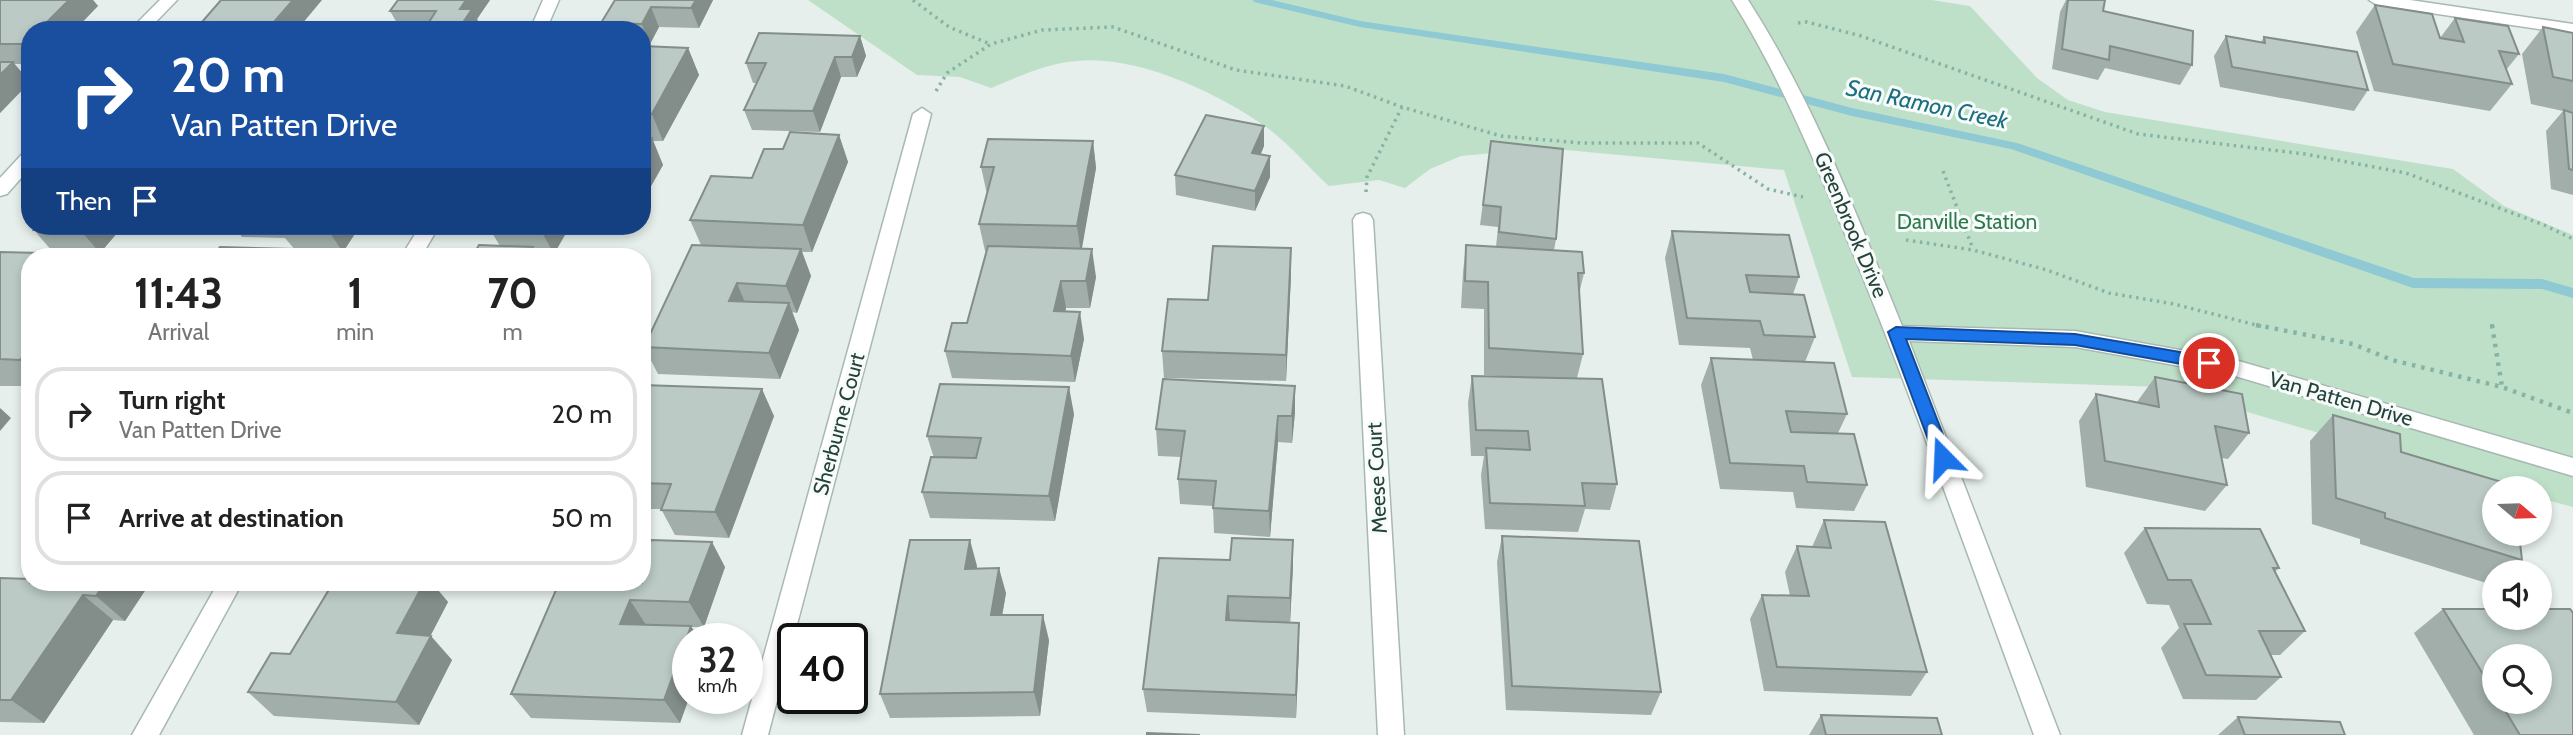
<!DOCTYPE html>
<style>
:root{--surface:#fff;--page:#f6f6f6;--text:#222;--muted:#767676;--line:#e0e0e0}
body{margin:0;font-family:Cabin,sans-serif;background:var(--page);color:var(--text);height:100vh;display:flex;flex-direction:column;font-size:26px;white-space:nowrap}
*{box-sizing:border-box;margin:0}
p{font-size:23px;color:var(--muted)}
.icon{flex:none;width:38px;height:38px;fill:none;stroke:currentColor;stroke-width:2;stroke-linecap:round;stroke-linejoin:round}
.map{position:relative;flex:1;overflow:hidden}
.sheet{position:absolute;left:21px;top:248px;width:630px;height:343px;display:flex;flex-direction:column;background:var(--surface);border-radius:28px;box-shadow:0 4px 10px #0003}
.sheet>*{flex:none}
.guide{position:absolute;left:21px;top:21px;width:630px;height:214px;border-radius:28px;box-shadow:0 4px 10px #0003;background:#1a4fa0;color:#fff;overflow:hidden}
.needle{width:46px;rotate:109deg}
.buttons{position:absolute;left:2482px;top:476px;display:grid;gap:14px}
.buttons a{display:grid;place-items:center;width:70px;height:70px;border-radius:50%;background:var(--surface);box-shadow:0 4px 10px #0003;font-size:35px}
.speed{position:absolute;left:672px;top:623px;display:flex;gap:14px;font-size:35px;font-weight:700;text-align:center}
.speed>*{display:grid;place-content:center;width:91px;height:91px;border-radius:50%;background:var(--surface);box-shadow:0 4px 10px #0003;line-height:1}
.speed small{font-size:18px;font-weight:400}
.speed .limit{border:4px solid #111;border-radius:10px;background:#fff;color:#111}
.pin{position:absolute;display:grid;place-items:center;width:60px;height:60px;color:#fff;margin:-30px;border:4px solid #fff;border-radius:50%;box-shadow:0 2px 7px #0007}
.me{position:absolute;width:77px;margin:-38px;rotate:339deg;stroke-linejoin:round;filter:drop-shadow(0 0 5px #0008)}
.turn{display:flex;align-items:center;gap:24px;height:147px;padding:0 35px;font-size:32px}
.turn .icon{width:91px;height:91px;stroke-width:2.5}
.turn b{display:block;font-size:49px;line-height:60px}
.then{display:flex;align-items:center;height:66px;padding:0 35px;background:#0003;gap:14px;font-size:26px}
.eta{display:flex;justify-content:space-evenly;align-items:center;height:119px;text-align:center}
.eta b{font-size:42px;font-weight:700;line-height:49px}
ul{padding:0;list-style:none}
li{display:flex;align-items:center;gap:21px;height:94px;margin:0 14px 10px;padding:0 21px;border:4px solid var(--line);border-radius:28px}
li div{flex:1}
li b{display:block;font-size:26px}
li em{font-style:normal}
.map>svg:first-child{display:block}
</style>
<div class="map">
<svg width="2573" height="735" viewBox="0 0 2573 735">
<rect width="100%" height="100%" fill="#e6efeb"/>
<path fill="#bfe0c8" d="M808,0H1932L1970,6L2037,78L2068,100L2105,112L2453,169L2504,206L2573,235V507L2539,498V488H2505L2163,387L1852,377L1784,170L1544,148L1461,156L1430,169L1405,188L1379,180L1329,186C1308,167 1289,143 1266,127C1218,93 1138,55 1077,61C1047,63 1018,77 991,88L960,77L917,75Z"/>
<g fill="none" stroke-linecap="round" stroke-linejoin="round">
<path fill="#8ec9d4" fill-rule="evenodd" d="M1253,0H1272L1360,21L1724,74L1852,108L2017,143L2414,278L2542,279L2573,288V298L2542,289L2413,288L2011,149L1852,116L1724,82L1360,27L1254,2Z"/>
<defs>
<path id="minor" d="M160,0H177L148,30H130Z
M543,0H559L546,30H530Z
M1732,0H1748C1813,101 1857,215 1902,326L2075,331L2235,360L2573,458V476L2235,376L2075,347L1909,341L2060,735H2034C1975,576 1919,415 1855,258C1818,170 1783,81 1732,0Z
M2369,0H2410L2573,24V34L2377,5Z
M922,108L931,114L768,735H742L913,114Z
M30,150V168L7,194L0,196V178L24,152Z
M1363,213L1370,215L1373,220L1404,735H1378L1353,220L1356,215Z
M420,226H439L421,257H401Z
M218,583H242L159,735H132Z"/>
</defs>
<use href="#minor" stroke="#a8b8b2" stroke-width="3"/>
<path stroke="#86b3a5" stroke-width="3.5" stroke-dasharray="2.5 4.5" stroke-linecap="butt" d="M913,0L949,27L990,44
M1798,23L1807,22L1861,36L2138,134L2305,154L2406,173L2544,225L2573,239
M936,91L947,73L991,44L1042,30L1113,27L1236,70L1345,86L1402,107L1501,136L1581,143H1698L1768,189L1803,197
M1943,171L1973,249
M1366,192L1367,177L1402,107
M1906,240L1973,250L2047,270L2109,293L2174,304L2264,327
M2492,324V327"/>
<path stroke="#86b3a5" stroke-width="4.5" stroke-dasharray="3.5 6" stroke-linecap="butt" d="M2256,325L2353,344L2392,360L2502,387L2573,413
M2492,325L2502,387"/>
<use href="#minor" fill="#fff" fill-rule="evenodd"/>
</g>
<path fill="#a1aea9" fill-rule="evenodd" d="M0,0H93L98,6L30,30V64H14L30,82L0,113Z
M398,0H490L477,19L482,29V30H401L390,11Z
M615,0H713L699,28L659,27L650,44H642V30H604L601,23Z
M2066,0H2105L2103,11L2192,65L2180,85L2105,68L2098,80L2052,69L2060,12Z
M2375,5L2440,38L2455,18L2519,54L2506,70L2512,84L2490,111L2374,91L2356,32Z
M2543,27L2573,33V195L2551,189L2546,131L2563,111L2531,104L2522,54Z
M860,36L866,56L857,77H841L820,132L752,130L744,110L757,83H753L746,63Z
M2226,36L2261,42L2264,37L2368,90L2354,111L2220,87L2214,56Z
M642,46L688,48L699,75L663,141H653L663,165L642,202Z
M839,135L848,162L812,252H802L811,276L797,313L792,312L799,330L780,379L658,374L644,347L701,245L690,220L752,178L783,149Z
M1093,141L1096,168L1081,249L1096,277L1090,308H1066L1065,311L1084,339L1075,382L952,378L945,351L967,323L986,251H985L979,224L987,194L981,167Z
M1491,141L1556,239L1554,250L1584,273L1579,294L1583,354L1577,378L1617,484L1610,510L1585,509L1578,532L1485,529L1481,475L1484,456H1471L1468,403L1472,376L1517,377L1484,375V309L1461,308L1463,272L1466,245L1496,247L1498,227L1480,225Z
M1264,146L1261,154L1270,156V177L1255,211L1176,195L1175,175Z
M38,226H147L141,232H118L100,253L52,251L34,230Z
M234,226H360L343,252L296,251L285,238L242,237Z
M488,226H594L588,234L566,233L554,254L536,253L538,257H472L500,246Z
M1672,231L1799,277L1793,294L1815,337L1805,362L1847,414L1838,433L1867,485L1854,511L1796,508L1793,492L1720,489L1701,385L1711,358L1753,360L1750,348L1679,345L1665,258Z
M0,252L40,253L44,257H30V386H0Z
M1291,275L1286,381L1164,378L1162,351L1208,300Z
M2155,377L2249,433L2228,459L2221,458L2227,485L2205,511L2086,487L2079,421L2096,394L2137,402Z
M642,385L774,416L729,538L675,535L661,509H642Z
M1295,412L1292,443L1278,442L1270,537L1214,533L1213,506L1180,504L1178,479L1181,457L1158,456L1156,429Z
M1074,414L1055,521L930,518L922,492L934,458L927,436Z
M2333,415L2401,452L2522,560L2508,572H2494V585H2493L2360,544V539L2312,524L2310,441Z
M1824,520L1927,672L1911,696L1764,691L1750,619L1762,595L1790,596L1785,572L1797,546L1812,547Z
M2145,528L2279,568L2275,572L2305,631L2280,655H2271L2281,677L2256,700L2183,699L2161,648L2179,628L2169,605L2147,604L2124,553Z
M1502,536L1661,692L1651,715L1506,710L1497,562Z
M1159,558L1293,566L1290,623H1299L1296,718L1147,712L1143,689Z
M977,566V568L1006,593L1002,615L1049,640L1040,716L890,718L880,694Z
M725,567L704,627H691L688,698H689L680,723L531,718L511,694L559,583Z
M0,578L30,583H150L125,621L113,620L44,723L0,722Z
M333,583H432L448,602L430,636L452,660L419,725L274,716L248,692L290,654Z
M2443,609H2494V618H2539V609H2570L2573,613V735H2474L2414,633ZM2494,656H2539V702H2494Z
M1821,715L1942,735H1809Z
M2238,717L2345,735H2218Z"/>
<path fill="#838d89" d="M69,0H93L98,6L75,30H39Z
M293,0H322L297,30H267Z
M466,0H490L477,19L482,29V30H458L460,9Z
M696,0H713L699,28L691,8Z
M651,7L659,27L650,44L642,24Z
M860,36L866,56L857,77L852,57Z
M30,39V51L25,44Z
M688,48L699,75L663,141L652,114Z
M835,57L841,77L820,132L813,111Z
M13,62L30,82L0,113V75Z
M1264,126V146L1252,173V153Z
M839,135L848,162L812,252L803,225Z
M652,138L663,165L642,202V154Z
M1093,141L1096,168L1081,254L1077,226Z
M1270,156V177L1255,211V191Z
M88,226H113L118,232L100,253L82,232Z
M135,226H147L141,232Z
M325,226H360L343,252Z
M540,226H563L566,233L554,254L539,227Z
M584,226H594L588,234Z
M533,247L538,257H527Z
M1291,248V275L1286,381V355Z
M294,249L300,257H289Z
M801,249L811,276L797,313L786,286Z
M1092,249L1096,277L1090,308L1086,281Z
M40,253L44,257H36Z
M1061,281L1066,308L1059,338L1054,311Z
M737,283L748,310L729,301Z
M789,303L799,330L780,379L769,353Z
M1080,312L1084,339L1075,382L1071,356Z
M30,347V370L20,360Z
M1295,386V412L1292,443V416Z
M1069,387L1074,414L1055,521L1049,496Z
M762,389L774,416L729,538L715,512Z
M0,408L11,418L0,431Z
M1278,416V442L1270,537L1269,511Z
M970,540L977,566L973,594L965,569Z
M1293,540V566L1290,623V598Z
M712,542L725,567L704,627L689,602Z
M999,568L1006,593L998,640L991,615Z
M105,583H150L125,621L96,596Z
M424,583H432L448,602L419,658L397,633Z
M83,595L113,620L44,723L11,700Z
M1228,596L1230,620H1226Z
M630,600L646,625L620,624Z
M1043,615L1049,640L1040,716L1034,692Z
M1299,623V648L1296,718V695Z
M691,626L699,639H688V698H689L680,723L664,700Z
M431,636L452,660L419,725L396,702Z"/>
<path fill="#bbcac4" stroke="#838d89" stroke-width="2" d="M0,0H69L39,30H30V39L25,44H0Z
M221,0H293L267,30H195Z
M398,0H466L460,9H472L458,30H424L436,11H390Z
M615,0H696L691,8L651,7L642,24L601,23Z
M2068,0H2105L2103,11L2193,31L2192,65L2110,46L2109,60L2062,49Z
M2375,5L2432,14L2440,38L2464,42L2455,18L2508,26L2519,54L2499,51L2512,84L2393,64Z
M2543,27L2573,33V81L2553,77Z
M759,33L860,36L852,57H835L813,111L744,110L766,63H746Z
M2226,36L2265,43L2264,37L2357,52L2368,90L2232,67Z
M642,46L688,48L652,114H642Z
M0,62H13L0,75Z
M2564,110L2573,113V170L2569,169Z
M1206,115L1264,126L1252,153L1270,156L1255,191L1175,175Z
M790,132L839,135L803,225L690,220L711,176L752,178L764,149H783Z
M642,137L652,138L642,154Z
M988,139L1093,141L1077,226L979,224L994,167H981Z
M1491,141L1563,149L1556,239L1499,232L1501,207L1483,205Z
M38,226H88L82,232L34,230Z
M1672,231L1789,235L1799,277L1746,275L1750,292L1804,295L1815,337L1764,335L1760,321L1687,318Z
M479,245L533,247L527,257H472Z
M692,245L801,249L786,286L737,283L729,301L789,303L769,353L644,347Z
M1466,245L1582,252L1584,273H1578L1583,354L1489,348L1488,282L1465,281Z
M988,246L1092,249L1086,281H1061L1054,311L1080,312L1071,356L945,351L952,323H967Z
M1213,246L1291,248L1286,355L1162,351L1168,299L1208,300Z
M220,247L294,249L289,257H212Z
M0,252L40,253L36,257H30V265L29,266H30V347L20,360L0,359Z
M1711,358L1834,363L1847,414L1786,411L1791,432L1854,434L1867,485L1807,482L1804,466L1730,463Z
M1472,376L1602,379L1617,484L1582,483L1585,506L1490,503L1486,448L1530,450L1528,431L1476,430Z
M2155,377L2242,394L2249,433L2215,426L2227,485L2105,461L2096,394L2159,407Z
M1163,379L1295,386L1292,416H1278L1269,511L1213,508L1216,481L1178,479L1185,431L1156,429Z
M940,384L1069,387L1049,496L922,492L931,457L976,458L981,438L927,436Z
M642,385L762,389L715,512L661,510L671,484L642,483Z
M2333,415L2400,434L2401,452L2512,485L2513,488H2494V534H2519L2522,560L2385,518V513L2336,498Z
M1824,520L1885,522L1927,672L1777,667L1762,595L1809,596L1797,546L1831,548Z
M2145,528L2260,529L2279,568H2273L2305,631H2259L2281,677L2206,675L2184,624H2211L2191,580H2168Z
M1502,536L1639,541L1661,692L1512,686Z
M1232,538L1293,540L1290,598L1228,596L1226,620L1299,623L1296,695L1143,689L1159,558L1230,560Z
M651,540L712,542L689,602L630,600L620,624L691,626L664,700L511,694L559,583H642V562Z
M910,540H970L965,569L999,568L991,615H1043L1034,692L880,694Z
M0,578L30,579V583H105L96,596L83,595L11,700H0Z
M333,583H424L397,633L431,636L396,702L248,692L271,653L290,654Z
M2443,609H2494V618H2539V609H2570L2573,613V735H2520L2500,702H2539V656H2494V692Z
M1821,715L1937,718L1942,735H1826Z
M2238,717L2340,722L2345,735H2245Z
M1147,733L1200,735H1147Z"/>
<path fill="#1a73e8" stroke="#114b97" stroke-width="2" d="M1896,327L2075,334L2209,357L2217,363L2209,369L2075,345L1906,339L1952,458L1949,463H1937L1935,458L1888,332Z"/>
<g text-anchor="middle" stroke-width="6" stroke-linejoin="round" paint-order="stroke">
<g font-size="21" fill="#2d7a4b" stroke="#f7fbf9">
<text x="1967" y="229">Danville Station</text>
</g>
<g font-size="21" fill="#24423a" stroke="#f7fbf9">
<text transform="translate(1851 225) rotate(67)" y="7">Greenbrook Drive</text>
<text transform="translate(2341 399) rotate(16)" y="7">Van Patten Drive</text>
<text transform="translate(839 424) rotate(-75)" y="7">Sherburne Court</text>
<text transform="translate(1377 478) rotate(-93)" y="7">Meese Court</text>
</g>
<g font-size="23" font-style="italic" fill="#1c6f80" stroke="#f7fbf9">
<text transform="translate(1927 104) rotate(12)" y="8">San Ramon Creek</text>
</g>
</g>
</svg>
<div class="buttons">
<a><svg class="needle" viewBox="-14 -14 28 28"><path d="M0-13l5 13h-10z" fill="#e53935"/><path d="M0 13l5-13h-10z" fill="#767676"/></svg></a>
<a><svg class="icon" aria-label="sound" viewBox="0 0 24 24"><path d="M4 9h4l5-4v14l-5-4H4zM17 9q2 3 0 6"/></svg></a>
<a><svg class="icon" aria-label="search" viewBox="0 0 24 24"><circle cx="10" cy="10" r="6"/><path d="M15 15l6 6"/></svg></a>
</div>
<div class="speed"><div>32<small>km/h</small></div><div class="limit">40</div></div>
<div class="pin" style="left:2209px;top:363px;background:#d93025"><svg class="icon" aria-label="arrive" viewBox="0 0 24 24"><path d="M6 21V4h12l-3 4 3 4H6"/></svg></div>
<svg class="me" style="left:1943px;top:458px" viewBox="-20 -20 40 40"><path d="M0-17L14 15 0 8-14 15z" fill="#1a73e8" stroke="#fff" stroke-width="4"/></svg>
<div class="guide">
<div class="turn"><svg class="icon" aria-label="right" viewBox="0 0 24 24"><path d="M7 20v-9h11M14 6l5 5-5 5"/></svg><div><b>20 m</b>Van Patten Drive</div></div>
<div class="then">Then<svg class="icon" aria-label="arrive" viewBox="0 0 24 24"><path d="M6 21V4h12l-3 4 3 4H6"/></svg></div>
</div>
<section class="sheet">
<div class="eta">
<div><b>11:43</b><p>Arrival</p></div>
<div><b>1</b><p>min</p></div>
<div><b>70</b><p>m</p></div>
</div>
<ul>
<li><svg class="icon" aria-label="right" viewBox="0 0 24 24"><path d="M7 20v-9h11M14 6l5 5-5 5"/></svg><div><b>Turn right</b><p>Van Patten Drive</p></div><em>20 m</em></li>
<li><svg class="icon" aria-label="arrive" viewBox="0 0 24 24"><path d="M6 21V4h12l-3 4 3 4H6"/></svg><div><b>Arrive at destination</b></div><em>50 m</em></li>
</ul>
</section>
</div>
